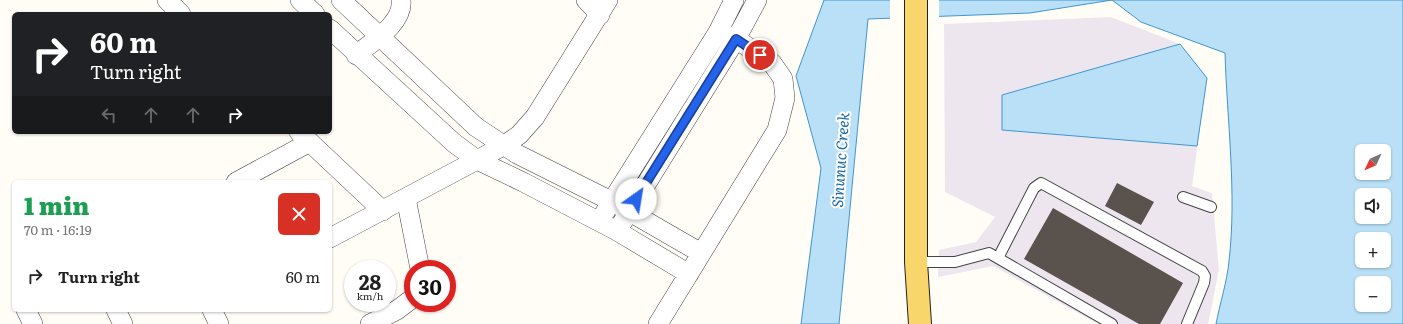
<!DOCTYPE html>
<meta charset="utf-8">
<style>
:root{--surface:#fff;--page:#f6f6f6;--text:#222;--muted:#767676}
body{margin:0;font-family:Literata,serif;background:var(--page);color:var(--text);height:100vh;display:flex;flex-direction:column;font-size:15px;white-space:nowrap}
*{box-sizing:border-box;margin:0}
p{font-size:13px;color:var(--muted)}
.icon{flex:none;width:22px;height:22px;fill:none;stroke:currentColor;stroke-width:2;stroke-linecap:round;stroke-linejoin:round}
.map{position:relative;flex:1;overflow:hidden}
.side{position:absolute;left:12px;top:180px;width:320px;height:132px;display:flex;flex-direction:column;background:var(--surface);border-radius:6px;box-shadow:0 1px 3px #0004}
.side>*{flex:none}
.hud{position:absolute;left:12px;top:12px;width:320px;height:122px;border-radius:6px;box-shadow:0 1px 3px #0004;background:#202124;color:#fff;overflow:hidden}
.needle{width:26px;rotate:226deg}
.controls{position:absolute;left:1355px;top:144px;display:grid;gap:8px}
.controls a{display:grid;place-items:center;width:36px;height:36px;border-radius:6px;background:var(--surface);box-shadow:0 1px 3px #0004;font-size:20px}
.speed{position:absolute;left:344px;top:260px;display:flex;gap:8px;font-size:20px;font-weight:700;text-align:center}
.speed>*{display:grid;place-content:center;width:52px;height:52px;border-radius:50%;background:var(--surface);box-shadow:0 1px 3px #0004;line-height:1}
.speed small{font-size:10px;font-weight:400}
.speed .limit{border:6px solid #d22;background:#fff;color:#111}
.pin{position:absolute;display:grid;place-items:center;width:34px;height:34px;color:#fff;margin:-17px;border:2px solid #fff;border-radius:50%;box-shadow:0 1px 4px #0007}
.me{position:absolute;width:44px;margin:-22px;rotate:32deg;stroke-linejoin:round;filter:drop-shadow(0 0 3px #0008)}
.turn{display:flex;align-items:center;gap:14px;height:84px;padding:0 12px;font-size:18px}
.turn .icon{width:52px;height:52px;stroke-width:2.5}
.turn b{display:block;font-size:28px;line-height:34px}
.lanes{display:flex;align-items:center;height:38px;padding:0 12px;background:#0003;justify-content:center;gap:20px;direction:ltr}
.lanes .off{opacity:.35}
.round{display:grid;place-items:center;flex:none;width:42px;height:42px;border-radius:6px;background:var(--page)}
.summary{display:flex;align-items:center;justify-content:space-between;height:68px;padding:0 12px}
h1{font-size:24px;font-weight:800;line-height:30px;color:#1e9e55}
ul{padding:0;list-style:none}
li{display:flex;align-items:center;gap:12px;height:56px;padding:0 12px}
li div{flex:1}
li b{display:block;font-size:15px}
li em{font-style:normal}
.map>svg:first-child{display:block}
</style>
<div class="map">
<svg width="1403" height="324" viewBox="0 0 1403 324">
<rect width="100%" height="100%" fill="#fffdf5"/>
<path fill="#eee6ef" d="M1111,17L1180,44L1207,78L1192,186L1212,193L1219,270L1208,324H1098L993,266L938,277L939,250L976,242L995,217L945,192L944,24Z"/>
<path fill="#b9e0f7" stroke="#3f96cf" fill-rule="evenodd" d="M824,0H1403V324H1216C1220,303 1227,282 1229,261C1237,193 1227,121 1225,53L1141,22L1112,0L1030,13L868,19L839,324H801L821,168L796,76ZM1362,151H1384V173H1362ZM1362,195H1384V217H1362ZM1362,239H1384V261H1362ZM1362,283H1384V305H1362Z
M1180,44L1207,78L1197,146L1002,130V95Z"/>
<path fill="#fffdf5" d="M890,0H939V18L890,20Z"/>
<path fill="#5a524d" d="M1117,183L1154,202L1141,225L1105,206Z
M1053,208L1183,283L1160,324H1139L1024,259Z"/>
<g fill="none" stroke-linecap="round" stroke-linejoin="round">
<defs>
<path id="lane" d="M1183,197L1211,207
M998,258L1034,188L1041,183L1202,271L1205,276L1204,283L1187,324
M916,262H955L989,253L1112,324"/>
<path id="street" d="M167,0L181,14
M300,0L315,14
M341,0L476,127L517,154L611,201L701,253
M586,0L600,15
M330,29L454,143L477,160L523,182L617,231L689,274
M356,55C372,42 404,23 401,0
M299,132L383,211
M236,182L310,142
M406,198L420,269
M605,212L718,32L734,0
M622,223L736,39L757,0
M330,238L477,160L503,146L519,135L535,117L608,0
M26,310L33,324
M116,310L123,324
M212,310L219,324
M370,324L397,310L413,298
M658,324L777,130L785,98L783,79L772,63L736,39L718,32"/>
<path id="primary" d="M916,0V262L920,324"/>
</defs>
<use href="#lane" stroke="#444" stroke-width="12"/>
<use href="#street" stroke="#444" stroke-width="20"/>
<use href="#primary" stroke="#222" stroke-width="24"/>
<use href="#lane" stroke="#fff" stroke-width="10"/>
<use href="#street" stroke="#fff" stroke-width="19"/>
<use href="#primary" stroke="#f9d66b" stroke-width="22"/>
</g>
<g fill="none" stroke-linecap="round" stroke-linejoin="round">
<defs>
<path id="route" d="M636,199L736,39L760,55"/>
</defs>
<use href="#route" stroke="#184099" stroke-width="10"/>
<use href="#route" stroke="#2563eb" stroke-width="7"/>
</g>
<g text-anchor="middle" stroke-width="4" stroke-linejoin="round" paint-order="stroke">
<g font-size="15" font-style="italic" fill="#1768a6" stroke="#fff">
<text transform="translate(841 160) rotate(-86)" y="5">Sinunuc Creek</text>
</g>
</g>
</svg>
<div class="controls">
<a><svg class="needle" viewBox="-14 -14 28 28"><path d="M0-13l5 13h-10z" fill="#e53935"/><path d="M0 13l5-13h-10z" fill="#767676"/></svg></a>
<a><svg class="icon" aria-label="sound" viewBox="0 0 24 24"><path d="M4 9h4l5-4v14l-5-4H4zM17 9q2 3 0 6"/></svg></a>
<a>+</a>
<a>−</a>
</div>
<div class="speed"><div>28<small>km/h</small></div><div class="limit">30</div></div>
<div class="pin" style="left:760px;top:55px;background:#d93025"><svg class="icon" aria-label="arrive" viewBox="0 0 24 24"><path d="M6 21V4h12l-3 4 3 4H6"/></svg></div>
<svg class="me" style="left:636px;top:199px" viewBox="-20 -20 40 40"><circle r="19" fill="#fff"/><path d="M0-13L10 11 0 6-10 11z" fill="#2563eb"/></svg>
<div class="hud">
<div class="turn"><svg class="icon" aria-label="right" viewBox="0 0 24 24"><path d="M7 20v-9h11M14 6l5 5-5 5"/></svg><div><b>60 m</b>Turn right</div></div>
<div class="lanes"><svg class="icon off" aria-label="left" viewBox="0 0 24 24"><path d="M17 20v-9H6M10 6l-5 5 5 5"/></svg><svg class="icon off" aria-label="ahead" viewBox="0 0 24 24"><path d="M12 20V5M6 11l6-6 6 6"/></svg><svg class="icon off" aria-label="ahead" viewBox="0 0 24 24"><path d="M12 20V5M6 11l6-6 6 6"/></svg><svg class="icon" aria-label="right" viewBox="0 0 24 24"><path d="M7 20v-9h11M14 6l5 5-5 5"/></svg></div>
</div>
<section class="side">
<div class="summary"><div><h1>1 min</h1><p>70 m · 16:19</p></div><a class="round" style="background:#d93025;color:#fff"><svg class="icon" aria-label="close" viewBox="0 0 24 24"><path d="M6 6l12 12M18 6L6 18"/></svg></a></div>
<ul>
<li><svg class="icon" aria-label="right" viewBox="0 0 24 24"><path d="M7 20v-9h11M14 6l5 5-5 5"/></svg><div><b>Turn right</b></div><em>60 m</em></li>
</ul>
</section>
</div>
